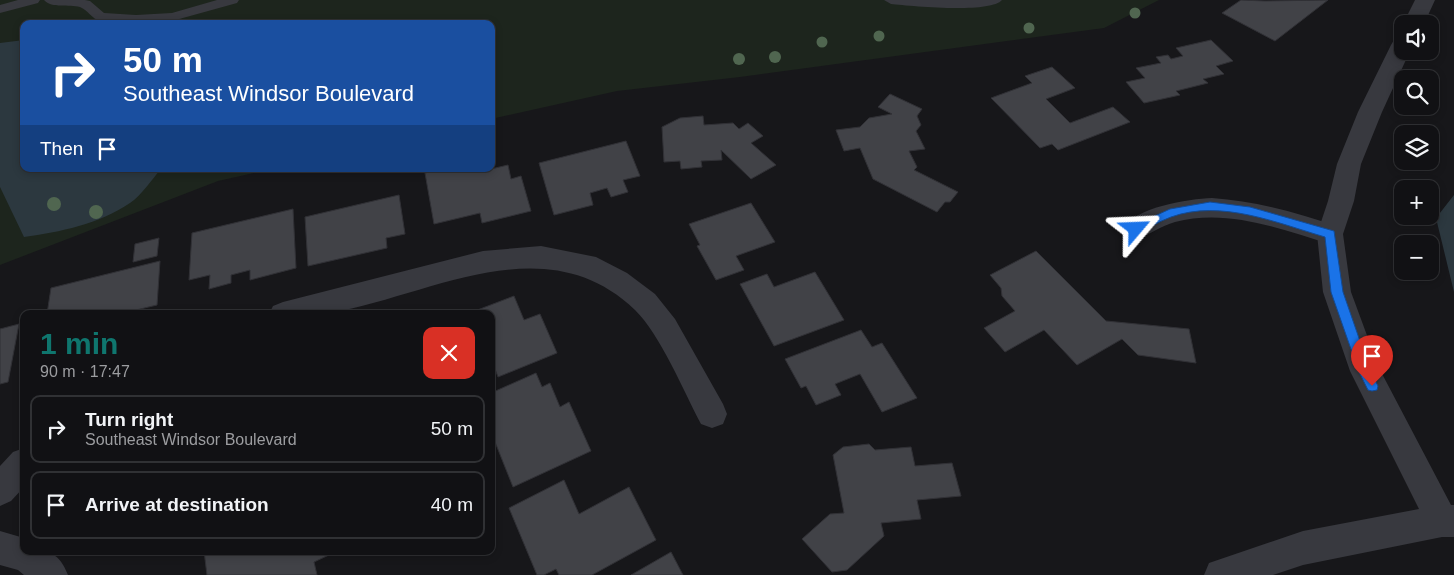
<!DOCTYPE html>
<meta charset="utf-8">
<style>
:root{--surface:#111114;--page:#1e1f22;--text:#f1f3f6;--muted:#9c9da0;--line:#303134;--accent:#0f766e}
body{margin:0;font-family:Arial,sans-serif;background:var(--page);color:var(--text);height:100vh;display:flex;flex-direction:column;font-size:19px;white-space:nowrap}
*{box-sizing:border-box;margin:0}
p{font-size:16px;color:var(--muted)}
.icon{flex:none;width:28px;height:28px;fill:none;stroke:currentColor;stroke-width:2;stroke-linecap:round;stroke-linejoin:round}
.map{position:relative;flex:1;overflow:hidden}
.panel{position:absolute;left:20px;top:310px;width:475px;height:245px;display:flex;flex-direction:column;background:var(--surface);border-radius:10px;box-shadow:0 2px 8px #0003,0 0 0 1px var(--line)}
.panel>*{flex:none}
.hud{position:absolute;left:20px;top:20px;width:475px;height:152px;border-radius:10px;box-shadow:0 2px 8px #0003,0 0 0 1px var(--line);background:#1a4fa0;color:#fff;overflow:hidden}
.controls{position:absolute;left:1394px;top:15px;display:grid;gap:10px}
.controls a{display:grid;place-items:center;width:45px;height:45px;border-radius:10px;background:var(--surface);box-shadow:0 2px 8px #0003,0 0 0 1px var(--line);font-size:25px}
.pin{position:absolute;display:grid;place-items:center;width:42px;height:42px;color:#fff;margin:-51px -21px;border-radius:50% 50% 50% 0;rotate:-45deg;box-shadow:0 0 5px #0007}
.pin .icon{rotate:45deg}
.me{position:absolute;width:55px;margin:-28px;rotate:64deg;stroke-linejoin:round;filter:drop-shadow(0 0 4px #0008)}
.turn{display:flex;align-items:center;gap:18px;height:105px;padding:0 20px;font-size:22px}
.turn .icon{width:65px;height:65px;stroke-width:2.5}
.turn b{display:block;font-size:35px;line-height:42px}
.then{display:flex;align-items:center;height:48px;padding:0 20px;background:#0003;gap:10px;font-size:19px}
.round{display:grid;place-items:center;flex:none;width:52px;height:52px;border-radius:10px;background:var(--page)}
.headline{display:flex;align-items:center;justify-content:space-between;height:85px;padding:0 20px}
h1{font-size:30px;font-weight:700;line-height:38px;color:var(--accent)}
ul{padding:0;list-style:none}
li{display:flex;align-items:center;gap:15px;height:68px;margin:0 10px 8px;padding:0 10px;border:2px solid var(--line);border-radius:10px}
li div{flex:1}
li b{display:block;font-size:19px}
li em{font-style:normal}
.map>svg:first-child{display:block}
</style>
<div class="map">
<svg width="1454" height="575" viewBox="0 0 1454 575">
<rect width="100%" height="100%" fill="#17171a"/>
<path fill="#1d251d" d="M0,0H1159L1104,28L740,77L617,91L491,119V24H24V169H271L218,181L0,265Z"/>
<path fill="#2c383f" d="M24,40V169H161C152,179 142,195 130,203C99,224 60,232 24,237L0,187V43Z
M1454,195V292L1436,218Z"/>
<path fill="#414247" stroke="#313136" d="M1241,0L1265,1L1328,0L1275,41L1222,13Z
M1211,40L1233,61L1216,66L1224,74L1203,79L1208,83L1176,91L1180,95L1144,103L1126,82L1145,78L1136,68L1161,63L1156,57L1168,55L1171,59L1183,56L1176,48Z
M1052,67L1075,88L1046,99L1070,123L1113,107L1130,122L1058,150L1052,144L1040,148L991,98L1032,83L1025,76Z
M890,94L922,109L917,116L921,125L916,131L925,149L909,151L917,167L914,170L958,192L950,202H945L937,212L873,179L860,148L844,151L836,130L860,127L869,118L892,114L878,107Z
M703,116L704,125L733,123L739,129L748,123L763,136L751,143L776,165L751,179L721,150L722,160L701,161L702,167L681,169L680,161L664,162L662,127L680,118Z
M626,141L640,176L623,180L628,192L611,197L607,188L590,193L593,205L554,215L539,163Z
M508,165L511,179L521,176L531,211L482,223L480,213L434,224L425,173L445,169L487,170Z
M399,195L405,234L386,238L387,248L308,266L305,217Z
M751,203L775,242L736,256L744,270L716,280L697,246L700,245L689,224Z
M293,209L296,268L250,280V270L231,275V283L209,289L210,275L189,280L192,233Z
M159,238L157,256L133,262L135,244Z
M1036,251L1106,321L1189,329L1196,363L1138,355L1122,339L1077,365L1044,330L1005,352L984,328L1015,311L1002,296L1001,288L990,275Z
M160,261L157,305L136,310L135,314H47L51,288Z
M815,272L844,320L774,346L740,284L767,274L774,287Z
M514,296L524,320L540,314L557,353L498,377L495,369L491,370V314H467Z
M19,324L8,382L0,384V329Z
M861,330L872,347L882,343L917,398L882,412L860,374L835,384L841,395L816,405L806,386L801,388L785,359Z
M536,373L542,387L550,383L560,407L569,402L591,451L513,487L491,432V393Z
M869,444L875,450L911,447L915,466L952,463L961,496L917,500L921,519L881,523L884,536L847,570L832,572L802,539L830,514L844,513L833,455L843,447Z
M564,480L579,514L629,487L656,540L592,575H559L556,569L544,575H537L509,508Z
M204,551H331V554L314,562L317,575H207Z
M671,552L683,575H631Z"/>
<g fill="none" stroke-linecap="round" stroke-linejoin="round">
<path fill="#38393f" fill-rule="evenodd" d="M18,0H40L38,3L0,13V5Z
M44,0H85L90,1L104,13L136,15L172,13L217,0H239L237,3L172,21L136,23L100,21C92,19 88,10 80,7C69,4 52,9 44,0Z
M884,0H1002C990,14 910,6 891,4Z"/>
<path fill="#38393f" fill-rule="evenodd" d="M1212,198C1256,201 1298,213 1339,227L1343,234L1339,241L1330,244C1281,229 1227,208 1175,222C1161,226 1149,235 1136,239L1127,236L1123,229C1135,207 1188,199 1212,198Z
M541,246L596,257L627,273L655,294L675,319L723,404L727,414L723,424L712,428L701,424C684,392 660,334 635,310C545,224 430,296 330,313C311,317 288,314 269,314L273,306L283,302L483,251Z
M24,448V487L11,501L0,506V466L13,452Z
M0,531L24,538V551C48,551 58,550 68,575H24L18,570L0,565Z"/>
<path fill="#38393f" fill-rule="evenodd" d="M1415,0H1435L1424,24H1403Z
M1402,38V51H1410L1382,112L1361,164L1354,201L1343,234L1351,292L1379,368L1451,505H1454V537H1442L1303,565L1273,575H1204L1209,563L1303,531L1419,509L1350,371L1323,292L1317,234L1328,201L1337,164L1358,112L1391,45L1394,40Z"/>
</g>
<g fill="#506650">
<circle cx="1135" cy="13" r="5.5"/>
<circle cx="1029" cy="28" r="5.5"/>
<circle cx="879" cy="36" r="5.5"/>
<circle cx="822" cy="42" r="5.5"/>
<circle cx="775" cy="57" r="6"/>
<circle cx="739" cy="59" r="6"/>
<circle cx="54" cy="204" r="7"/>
<circle cx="96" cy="212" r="7"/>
</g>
<path fill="#1a73e8" stroke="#114b97" d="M1210,202L1250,207L1334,231L1343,292L1370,370L1378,386L1377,390L1372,391L1368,390L1359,372L1331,292L1325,237C1277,223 1221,199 1171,217C1159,221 1149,229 1136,233L1131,229L1133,226L1170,209Z"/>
</svg>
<div class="controls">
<a><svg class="icon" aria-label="sound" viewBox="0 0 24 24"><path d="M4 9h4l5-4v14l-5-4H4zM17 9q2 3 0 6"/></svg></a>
<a><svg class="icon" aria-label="search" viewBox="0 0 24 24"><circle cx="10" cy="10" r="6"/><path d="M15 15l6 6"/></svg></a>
<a><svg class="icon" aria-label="layers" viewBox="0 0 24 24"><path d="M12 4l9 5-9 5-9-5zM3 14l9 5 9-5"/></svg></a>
<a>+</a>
<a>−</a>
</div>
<div class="pin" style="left:1372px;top:386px;background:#d93025"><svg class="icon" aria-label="arrive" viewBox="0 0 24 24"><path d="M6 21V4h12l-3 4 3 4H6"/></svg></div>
<svg class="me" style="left:1136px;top:229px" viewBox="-20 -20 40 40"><path d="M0-17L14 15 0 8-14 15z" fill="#1a73e8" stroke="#fff" stroke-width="4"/></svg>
<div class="hud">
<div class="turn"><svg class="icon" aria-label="right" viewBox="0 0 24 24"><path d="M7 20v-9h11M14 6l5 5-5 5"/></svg><div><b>50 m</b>Southeast Windsor Boulevard</div></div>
<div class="then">Then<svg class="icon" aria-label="arrive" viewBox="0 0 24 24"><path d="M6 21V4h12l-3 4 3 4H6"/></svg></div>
</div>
<section class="panel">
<div class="headline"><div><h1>1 min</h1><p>90 m · 17:47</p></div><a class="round" style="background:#d93025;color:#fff"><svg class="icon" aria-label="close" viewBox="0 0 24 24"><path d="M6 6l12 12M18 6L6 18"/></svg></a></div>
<ul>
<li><svg class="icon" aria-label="right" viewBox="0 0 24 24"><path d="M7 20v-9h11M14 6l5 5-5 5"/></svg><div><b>Turn right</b><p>Southeast Windsor Boulevard</p></div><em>50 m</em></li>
<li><svg class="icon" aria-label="arrive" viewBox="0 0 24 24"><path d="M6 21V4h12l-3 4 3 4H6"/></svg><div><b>Arrive at destination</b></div><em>40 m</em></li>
</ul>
</section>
</div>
